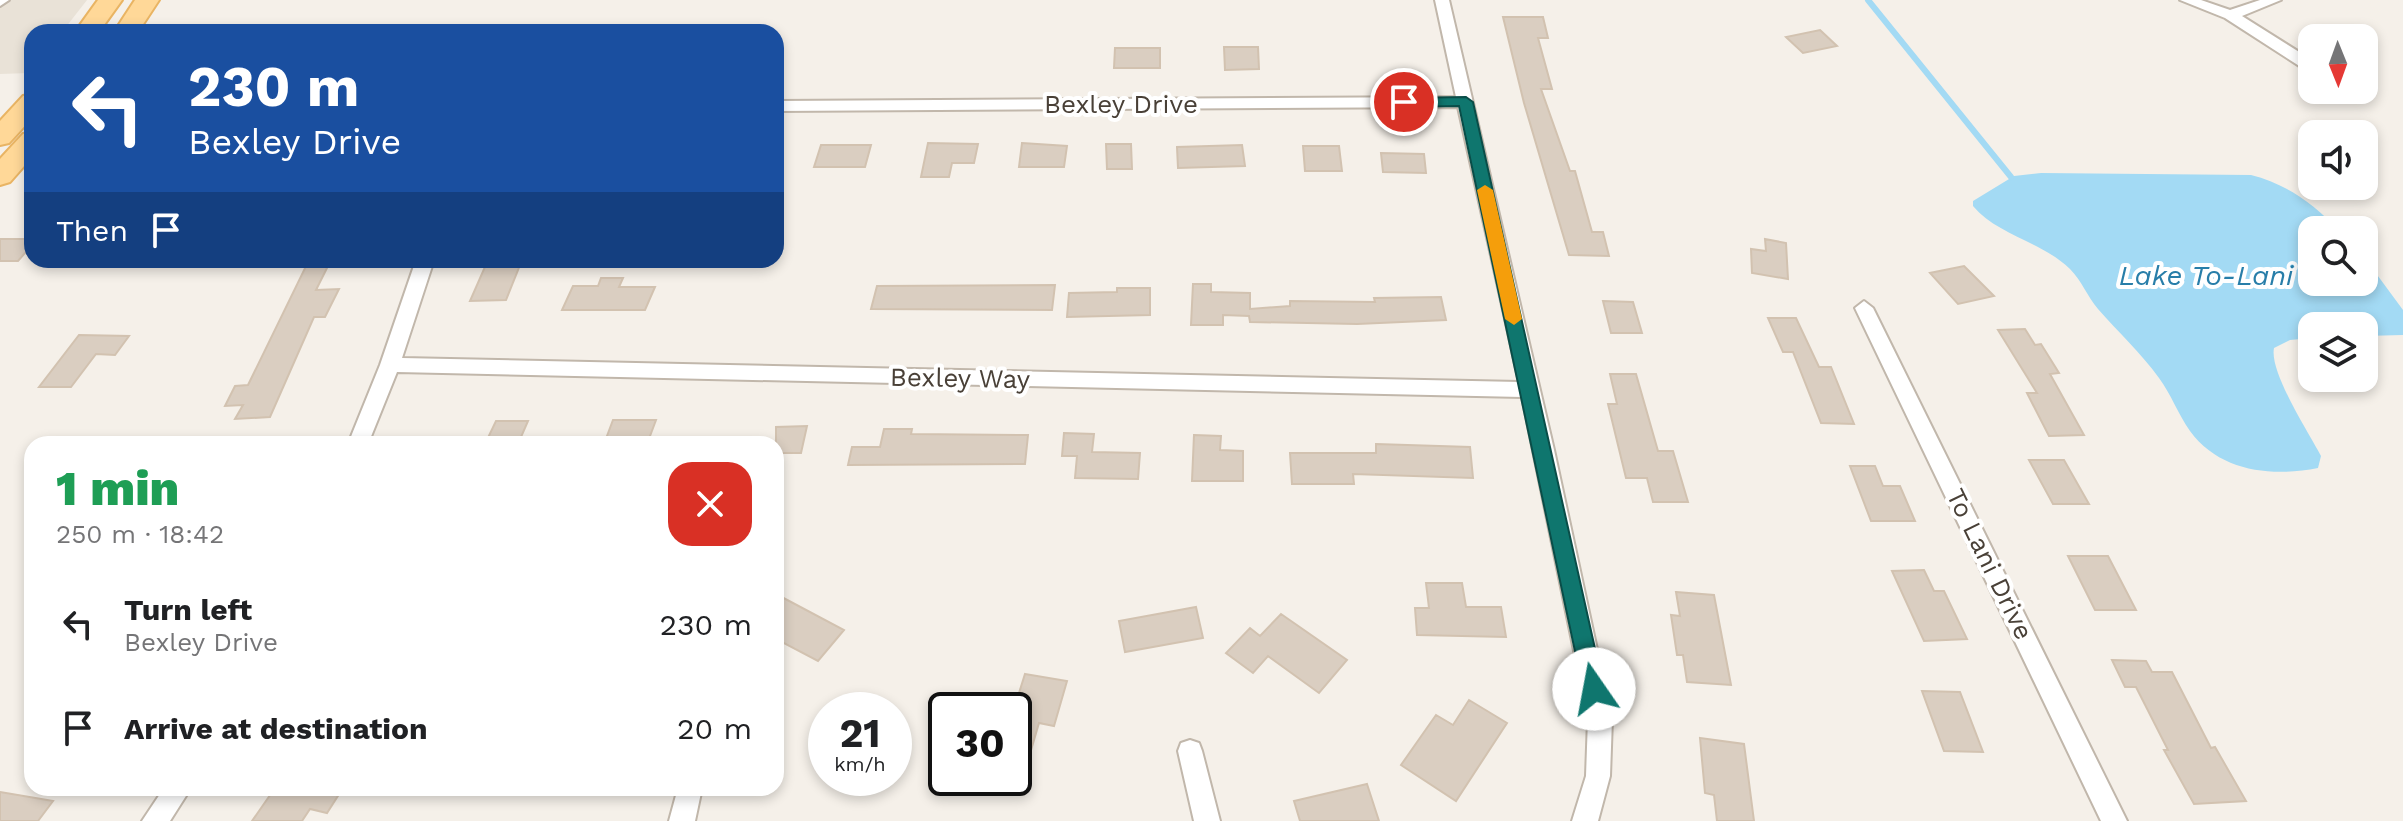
<!DOCTYPE html>
<meta charset="utf-8">
<style>
:root{--surface:#fff;--page:#f6f6f6;--text:#202124;--muted:#757577}
body{margin:0;font-family:"Work Sans",sans-serif;background:var(--page);color:var(--text);height:100vh;display:flex;flex-direction:column;font-size:30px;white-space:nowrap}
*{box-sizing:border-box;margin:0}
p{font-size:26px;color:var(--muted)}
.icon{flex:none;width:44px;height:44px;fill:none;stroke:currentColor;stroke-width:2;stroke-linecap:round;stroke-linejoin:round}
.map{position:relative;flex:1;overflow:hidden}
.side{position:absolute;left:24px;top:436px;width:760px;height:360px;display:flex;flex-direction:column;background:var(--surface);border-radius:24px;box-shadow:0 4px 12px #0003}
.side>*{flex:none}
.hud{position:absolute;left:24px;top:24px;width:760px;height:244px;border-radius:24px;box-shadow:0 4px 12px #0003;background:#1a4fa0;color:#fff;overflow:hidden}
.needle{width:52px;rotate:179deg}
.controls{position:absolute;left:2298px;top:24px;display:grid;gap:16px}
.controls a{display:grid;place-items:center;width:80px;height:80px;border-radius:16px;background:var(--surface);box-shadow:0 4px 12px #0003;font-size:40px}
.speed{position:absolute;left:808px;top:692px;display:flex;gap:16px;font-size:40px;font-weight:700;text-align:center}
.speed>*{display:grid;place-content:center;width:104px;height:104px;border-radius:50%;background:var(--surface);box-shadow:0 4px 12px #0003;line-height:1}
.speed small{font-size:20px;font-weight:400}
.speed .limit{border:4px solid #111;border-radius:12px;background:#fff;color:#111}
.pin{position:absolute;display:grid;place-items:center;width:68px;height:68px;color:#fff;margin:-34px;border:4px solid #fff;border-radius:50%;box-shadow:0 2px 8px #0007}
.me{position:absolute;width:88px;margin:-44px;rotate:348deg;stroke-linejoin:round;filter:drop-shadow(0 0 6px #0008)}
.turn{display:flex;align-items:center;gap:28px;height:168px;padding:0 32px;font-size:36px}
.turn .icon{width:104px;height:104px;stroke-width:2.5}
.turn b{display:block;font-size:56px;line-height:68px}
.then{display:flex;align-items:center;height:76px;padding:0 32px;background:#0003;gap:16px;font-size:30px}
.round{display:grid;place-items:center;flex:none;width:84px;height:84px;border-radius:24px;background:var(--page)}
.overview{display:flex;align-items:center;justify-content:space-between;height:136px;padding:0 32px}
h1{font-size:48px;font-weight:800;line-height:60px;color:#1e9e55}
ul{padding:0;list-style:none}
li{display:flex;align-items:center;gap:24px;height:104px;padding:0 32px}
li div{flex:1}
li b{display:block;font-size:30px}
li em{font-style:normal}
.map>svg:first-child{display:block}
</style>
<div class="map">
<svg width="2403" height="821" viewBox="0 0 2403 821">
<rect width="100%" height="100%" fill="#f5f0e9"/>
<path fill="#e9e2d7" d="M0,0H87L62,32H32L30,73L0,74Z"/>
<path fill="#a3daf4" d="M2041,173L2251,175C2287,184 2313,204 2339,230H2312V282H2364V257L2403,310V335L2364,336V326H2312V338L2290,340L2274,348C2269,372 2309,433 2321,456L2318,468C2272,477 2220,472 2190,431C2178,414 2171,394 2159,378C2141,353 2118,332 2098,309C2087,296 2082,281 2070,269C2041,241 1997,235 1973,206V201L2014,176Z"/>
<g fill="none" stroke-linecap="round" stroke-linejoin="round">
<path stroke="#a3daf4" stroke-width="6" d="M1868,0L2011,177"/>
</g>
<path fill="#dacec1" stroke="#d2c2b0" stroke-width="2" d="M1503,17H1543L1548,38H1538L1552,89H1541L1570,171H1575L1592,232H1603L1609,256L1569,255L1524,103Z
M1820,30L1837,46L1803,53L1786,37Z
M1224,47H1258L1259,69L1225,70Z
M1115,48H1160V68H1114Z
M928,143L978,144L974,163H952L949,177H921Z
M1022,143L1067,146L1064,167H1019Z
M1106,144H1131L1132,169H1107Z
M821,145H871L865,167H814Z
M1242,145L1245,166L1178,168L1177,147Z
M1303,146H1339L1342,171H1305Z
M1381,153L1424,154L1426,173L1383,172Z
M0,239H32V245L18,261H0Z
M1765,239L1786,243L1788,279L1752,273L1751,249L1766,251Z
M309,260H331L316,290L339,289L325,317H314L270,417L235,419L243,405L225,406L235,386L248,385Z
M488,260H522L506,300L470,301Z
M1964,266L1994,296L1958,304L1930,273Z
M601,278H623L619,287H655L645,310H562L573,286H598Z
M1193,284H1211V292L1250,293V309L1290,306V301L1375,302L1374,298L1441,297L1446,320L1357,324L1250,322L1249,316L1223,315V325H1191Z
M1055,285L1052,310L871,309L877,286Z
M1117,288H1150V315L1067,317L1069,293L1117,292Z
M1603,301L1633,302L1642,333H1611Z
M1768,318H1796L1819,367H1831L1854,424L1821,423L1793,352H1783Z
M2025,329L2035,345L2041,344L2059,373L2050,374L2084,435L2049,436L2027,393H2037L1998,330Z
M79,335L129,336L115,355L96,354L71,387H39Z
M1610,374H1636L1658,451H1673L1688,502H1653L1647,478H1626L1608,404H1617Z
M613,420H656L647,444H604Z
M496,421H528L518,444H485Z
M807,426L801,453H776V427Z
M884,429H912L911,434L1028,435L1025,464L848,465L852,447H880Z
M1064,433L1094,434L1092,452L1140,453L1138,479L1075,478L1077,456H1062Z
M1194,435L1221,436L1220,450L1243,451V481H1192Z
M1376,444L1470,447L1473,478L1353,474L1354,484H1292L1290,453H1376Z
M2029,460H2064L2089,504H2053Z
M1850,466H1875L1883,486H1900L1915,521H1871Z
M2068,556H2108L2136,610H2095Z
M1924,570L1934,591H1944L1967,639L1924,641L1892,571Z
M1426,583H1462L1466,607H1501L1506,637L1417,635L1415,608H1429Z
M1676,592L1714,595L1731,685L1687,682L1683,655H1677L1671,615L1680,616Z
M776,594L844,630L818,661L776,639Z
M1196,607L1203,638L1125,652L1119,621Z
M1281,614L1347,660L1319,693L1268,656L1253,673L1226,653L1250,628L1260,636Z
M2112,660L2146,661L2152,672H2172L2211,748L2215,747L2246,801L2194,804L2164,750H2168L2136,687H2125Z
M1025,674L1067,681L1054,726L1039,723L1019,791L1014,790V709Z
M1922,691L1960,692L1983,752L1944,751Z
M1469,700L1507,723L1456,801L1401,765L1436,715L1453,725Z
M1700,738L1744,744L1754,821H1717L1714,795L1705,793Z
M1367,784L1379,821H1300L1294,801Z
M275,788H343L327,813L310,809L302,821H252Z
M0,792L53,801L38,821H0Z"/>
<g fill="none" stroke-linecap="round" stroke-linejoin="round">
<defs>
<path id="street" d="M0,0H9L0,6Z
M1435,0H1449L1554,450L1612,719L1610,776L1598,821H1572L1586,776L1588,719L1522,397L397,372L368,444H348L380,365L416,260H434L402,358L1519,382L1458,107L776,111V101L1456,97Z
M2180,0H2201L2230,10L2260,0H2281L2242,16L2312,60V70L2304,69L2225,18Z
M1864,301L1873,308L2127,821H2101L1855,308Z
M1190,740L1199,743L1202,751L1220,821H1194L1178,751L1181,743Z
M164,788H191L170,821H142Z
M678,788H702L695,821H669Z"/>
<path id="primary" d="M98,0H122L99,32H75Z
M135,0H159L138,32H114Z
M32,94V118L9,143L0,145V121L23,96Z
M32,132V157L10,182L0,185V159L23,134Z"/>
</defs>
<use href="#street" stroke="#c1b7ab" stroke-width="4"/>
<use href="#primary" stroke="#e9b463" stroke-width="4"/>
<use href="#street" fill="#fff" fill-rule="evenodd"/>
<use href="#primary" fill="#ffd898" fill-rule="evenodd"/>
</g>
<path fill="#0f766e" stroke="#0a4d48" stroke-width="2" d="M1466,97L1473,102L1604,689L1601,696L1594,699L1586,696L1583,689L1459,106L1404,107L1397,102L1404,98Z"/>
<path fill="#f59e0b" d="M1485,185L1493,190L1522,319L1514,325L1505,319L1477,190Z"/>
<g text-anchor="middle" stroke-width="8" stroke-linejoin="round" paint-order="stroke">
<g font-size="26" fill="#494037" stroke="#fff">
<text x="1121" y="113">Bexley Drive</text>
<text transform="translate(960 378) rotate(1)" y="9">Bexley Way</text>
<text transform="translate(1990 564) rotate(64)" y="9">To Lani Drive</text>
</g>
<g font-size="28" font-style="italic" fill="#287ea9" stroke="#fff">
<text x="2206" y="285">Lake To-Lani</text>
</g>
</g>
</svg>
<div class="controls">
<a><svg class="needle" viewBox="-14 -14 28 28"><path d="M0-13l5 13h-10z" fill="#e53935"/><path d="M0 13l5-13h-10z" fill="#757577"/></svg></a>
<a><svg class="icon" aria-label="sound" viewBox="0 0 24 24"><path d="M4 9h4l5-4v14l-5-4H4zM17 9q2 3 0 6"/></svg></a>
<a><svg class="icon" aria-label="search" viewBox="0 0 24 24"><circle cx="10" cy="10" r="6"/><path d="M15 15l6 6"/></svg></a>
<a><svg class="icon" aria-label="layers" viewBox="0 0 24 24"><path d="M12 4l9 5-9 5-9-5zM3 14l9 5 9-5"/></svg></a>
</div>
<div class="speed"><div>21<small>km/h</small></div><div class="limit">30</div></div>
<div class="pin" style="left:1404px;top:102px;background:#d93025"><svg class="icon" aria-label="arrive" viewBox="0 0 24 24"><path d="M6 21V4h12l-3 4 3 4H6"/></svg></div>
<svg class="me" style="left:1594px;top:689px" viewBox="-20 -20 40 40"><circle r="19" fill="#fff"/><path d="M0-13L10 11 0 6-10 11z" fill="#0f766e"/></svg>
<div class="hud">
<div class="turn"><svg class="icon" aria-label="left" viewBox="0 0 24 24"><path d="M17 20v-9H6M10 6l-5 5 5 5"/></svg><div><b>230 m</b>Bexley Drive</div></div>
<div class="then">Then<svg class="icon" aria-label="arrive" viewBox="0 0 24 24"><path d="M6 21V4h12l-3 4 3 4H6"/></svg></div>
</div>
<section class="side">
<div class="overview"><div><h1>1 min</h1><p>250 m · 18:42</p></div><a class="round" style="background:#d93025;color:#fff"><svg class="icon" aria-label="close" viewBox="0 0 24 24"><path d="M6 6l12 12M18 6L6 18"/></svg></a></div>
<ul>
<li><svg class="icon" aria-label="left" viewBox="0 0 24 24"><path d="M17 20v-9H6M10 6l-5 5 5 5"/></svg><div><b>Turn left</b><p>Bexley Drive</p></div><em>230 m</em></li>
<li><svg class="icon" aria-label="arrive" viewBox="0 0 24 24"><path d="M6 21V4h12l-3 4 3 4H6"/></svg><div><b>Arrive at destination</b></div><em>20 m</em></li>
</ul>
</section>
</div>
